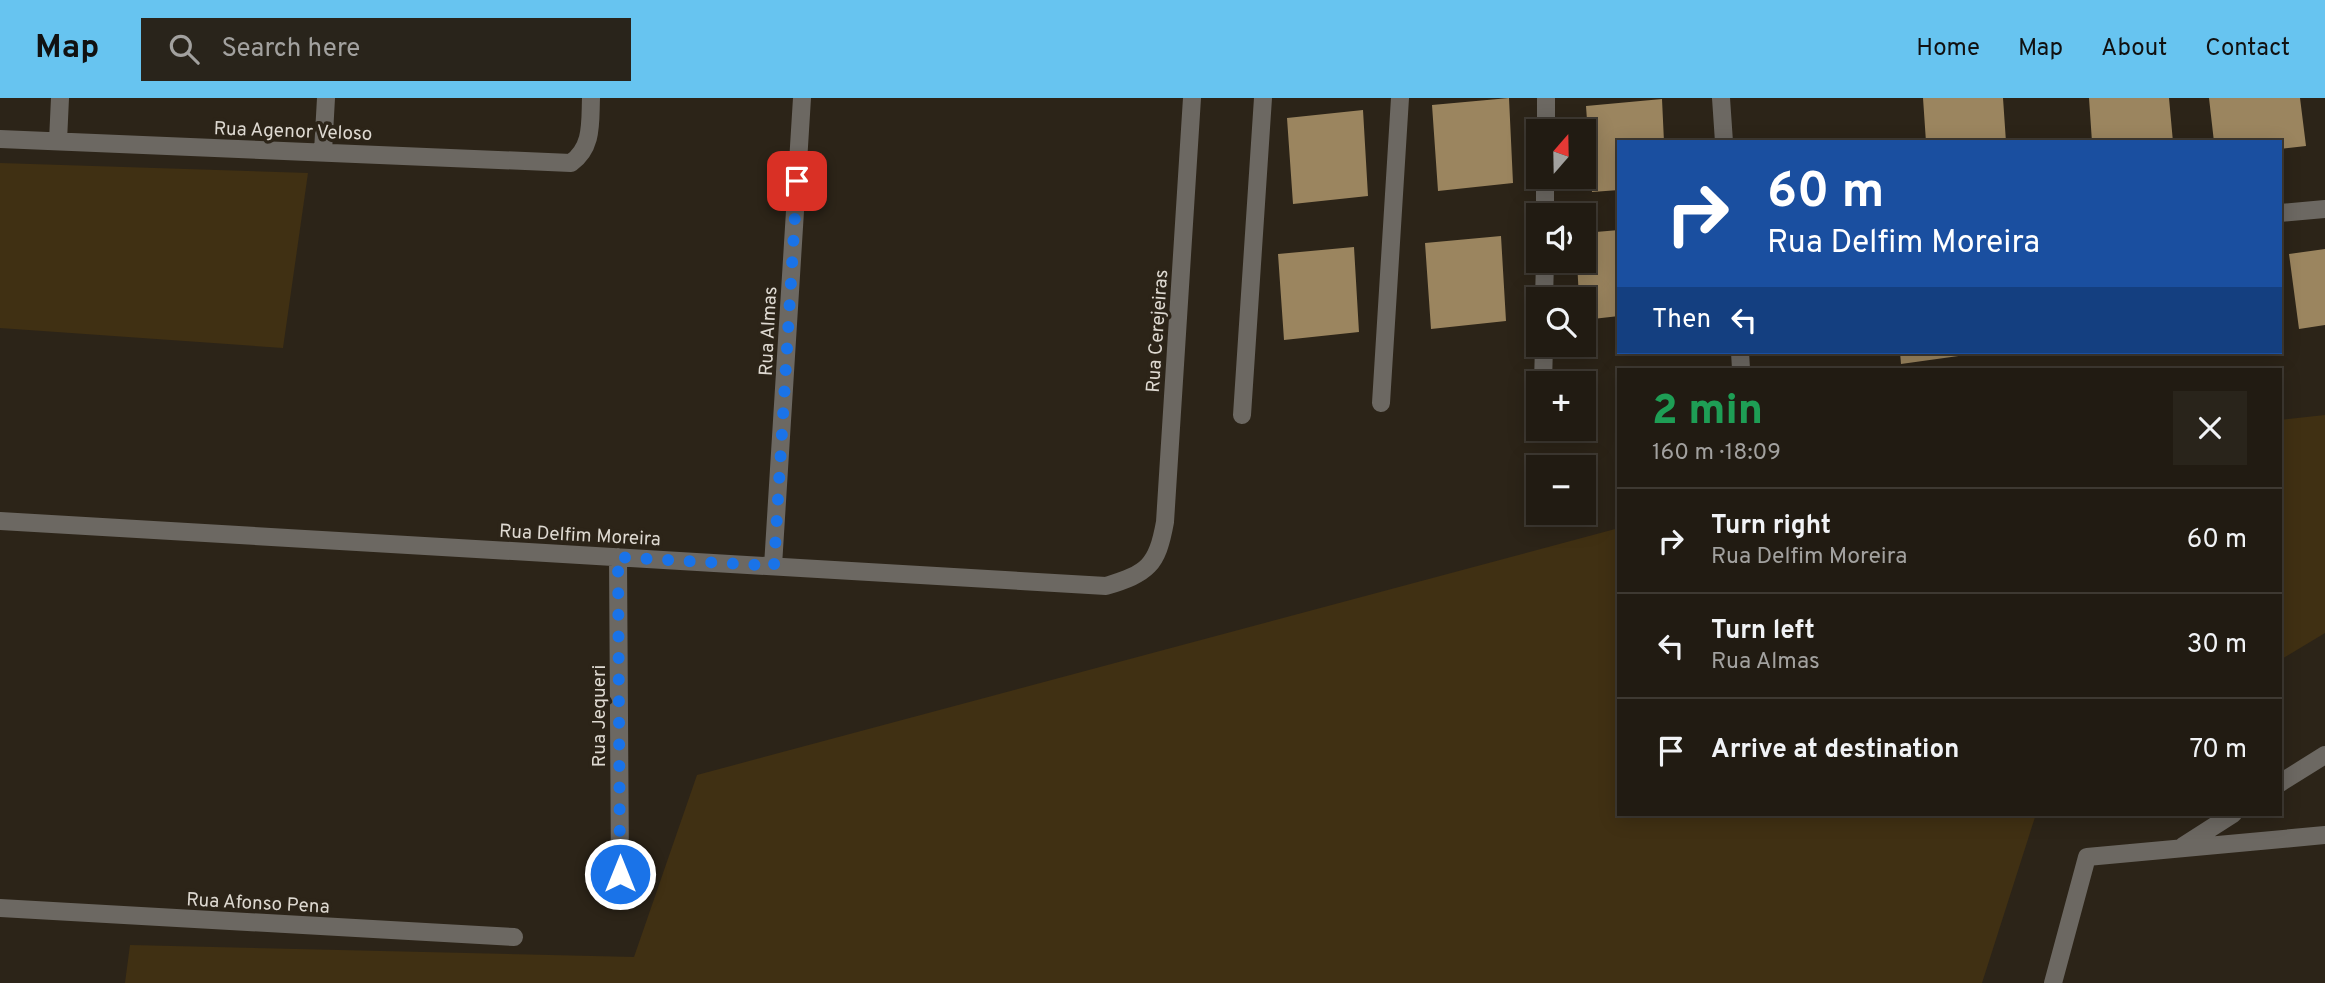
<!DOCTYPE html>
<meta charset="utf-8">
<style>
:root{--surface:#211b12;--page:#29241b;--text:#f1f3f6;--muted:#a2a19f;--line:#3e3932;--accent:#67c4f0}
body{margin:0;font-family:Overpass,sans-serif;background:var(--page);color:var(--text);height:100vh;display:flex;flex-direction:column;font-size:26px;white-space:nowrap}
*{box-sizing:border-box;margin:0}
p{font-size:23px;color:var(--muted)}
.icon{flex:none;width:38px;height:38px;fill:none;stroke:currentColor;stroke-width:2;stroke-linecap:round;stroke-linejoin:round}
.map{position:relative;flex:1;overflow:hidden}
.side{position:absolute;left:1617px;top:270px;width:665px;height:448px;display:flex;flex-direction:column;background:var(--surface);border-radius:0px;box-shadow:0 4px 18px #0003,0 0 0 2px var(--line)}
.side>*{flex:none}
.guide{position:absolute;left:1617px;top:42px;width:665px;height:214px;border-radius:0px;box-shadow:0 4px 18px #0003,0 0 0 2px var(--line);background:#1a4fa0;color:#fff;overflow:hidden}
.needle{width:46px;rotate:20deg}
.fabs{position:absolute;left:1526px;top:21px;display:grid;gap:14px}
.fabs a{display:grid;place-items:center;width:70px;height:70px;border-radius:0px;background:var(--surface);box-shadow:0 4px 18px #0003,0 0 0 2px var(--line);font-size:35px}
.pin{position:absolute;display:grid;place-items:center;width:60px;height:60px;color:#fff;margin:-30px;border-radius:14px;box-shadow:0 4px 10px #0006}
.me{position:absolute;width:77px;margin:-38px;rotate:0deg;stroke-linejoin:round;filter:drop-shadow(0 0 5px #0008)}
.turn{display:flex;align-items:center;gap:24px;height:147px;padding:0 35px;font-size:32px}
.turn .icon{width:91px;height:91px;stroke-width:2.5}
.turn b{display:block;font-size:49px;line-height:60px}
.then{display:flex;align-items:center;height:66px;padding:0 35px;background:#0003;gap:14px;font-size:26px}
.round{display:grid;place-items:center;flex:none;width:74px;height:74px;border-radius:0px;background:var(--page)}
.head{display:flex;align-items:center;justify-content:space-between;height:119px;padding:0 35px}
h1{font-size:42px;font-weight:800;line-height:52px;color:#1e9e55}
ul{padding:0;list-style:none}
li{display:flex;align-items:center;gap:21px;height:105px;padding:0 35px;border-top:2px solid var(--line)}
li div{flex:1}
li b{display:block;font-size:26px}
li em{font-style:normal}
header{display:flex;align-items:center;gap:42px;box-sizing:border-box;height:98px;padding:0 35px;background:var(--accent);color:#111}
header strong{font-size:33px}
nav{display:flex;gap:38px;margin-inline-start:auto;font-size:24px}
.search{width:490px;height:63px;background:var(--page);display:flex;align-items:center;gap:18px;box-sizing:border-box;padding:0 24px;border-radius:0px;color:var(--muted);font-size:26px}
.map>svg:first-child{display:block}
</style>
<header>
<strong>Map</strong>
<div class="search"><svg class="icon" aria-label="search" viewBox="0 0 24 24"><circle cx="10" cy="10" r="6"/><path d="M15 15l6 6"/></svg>Search here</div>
<nav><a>Home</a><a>Map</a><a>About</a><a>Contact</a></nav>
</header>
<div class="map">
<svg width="2325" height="885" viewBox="0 0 2325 885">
<rect width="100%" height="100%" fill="#2c2418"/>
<path fill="#403013" d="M0,65L308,75L283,250L0,230Z
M2325,317V535L2280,562V322Z
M1619,430V716H2036L1982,885H125L130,847L634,859L697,677Z"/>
<path fill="#9b855f" d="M1509,0L1513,85L1438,93L1432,7Z
M1923,0H2003L2006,44H1926Z
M2089,0H2169L2173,44H2092Z
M2209,0H2300L2306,48L2280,51V44H2214Z
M1662,1L1664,44H1619V92L1592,94L1586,8Z
M1363,12L1368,98L1293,106L1287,20Z
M1619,132V218L1584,222V201H1579L1577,163H1584V135Z
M1501,138L1506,223L1431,231L1425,145Z
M1354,149L1359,234L1284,242L1278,156Z
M2325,151V227L2299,231L2289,156Z
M1900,254H1980V255L1901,266Z"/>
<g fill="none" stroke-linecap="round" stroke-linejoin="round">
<path stroke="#6c6862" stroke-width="18" d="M1721,0L1724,44
M1546,33V0
M0,41L571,65C593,49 590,25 591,0
M58,43L60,0
M323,54L326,0
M2280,115L2325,111
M1545,117V79
M1544,201L1545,163
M1740,254L1741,271
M1543,285L1544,247
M1381,305L1400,0
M1242,317L1263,0
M0,423L1106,488C1148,475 1157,468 1165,424L1192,0
M618,459L620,776
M773,468L802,0
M2280,685L2325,657
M2183,748L2233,716
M0,810L514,839
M2053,885L2087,759L2325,737"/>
</g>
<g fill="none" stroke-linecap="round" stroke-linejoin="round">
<path stroke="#1a73e8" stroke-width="12" stroke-dasharray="0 21.6" d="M620,776L618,459L774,468L797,83"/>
</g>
<g text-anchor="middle" stroke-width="7" stroke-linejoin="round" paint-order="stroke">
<g font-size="19" fill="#ded9d1" stroke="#2c2418">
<text transform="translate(293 32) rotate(2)" y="7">Rua Agenor Veloso</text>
<text transform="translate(767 233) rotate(-87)" y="7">Rua Almas</text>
<text transform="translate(1156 233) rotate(-86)" y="7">Rua Cerejeiras</text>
<text transform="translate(580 436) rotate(3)" y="7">Rua Delfim Moreira</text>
<text transform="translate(598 618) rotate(-90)" y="7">Rua Jequeri</text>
<text transform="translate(258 804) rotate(3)" y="7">Rua Afonso Pena</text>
</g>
</g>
</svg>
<div class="fabs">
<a><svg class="needle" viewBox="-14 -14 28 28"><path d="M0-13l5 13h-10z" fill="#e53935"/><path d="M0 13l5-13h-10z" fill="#a2a19f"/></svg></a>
<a><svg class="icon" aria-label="sound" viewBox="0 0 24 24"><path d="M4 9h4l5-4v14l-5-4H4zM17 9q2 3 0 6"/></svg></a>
<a><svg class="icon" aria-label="search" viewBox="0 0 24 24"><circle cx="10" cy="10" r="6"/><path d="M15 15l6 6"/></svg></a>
<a>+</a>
<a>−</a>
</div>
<div class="pin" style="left:797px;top:83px;background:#d93025"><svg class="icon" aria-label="arrive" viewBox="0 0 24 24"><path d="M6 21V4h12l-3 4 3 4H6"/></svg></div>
<svg class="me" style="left:620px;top:776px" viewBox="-20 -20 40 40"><circle r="17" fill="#1a73e8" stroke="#fff" stroke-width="3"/><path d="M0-11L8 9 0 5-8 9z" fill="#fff"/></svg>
<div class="guide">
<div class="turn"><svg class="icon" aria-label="right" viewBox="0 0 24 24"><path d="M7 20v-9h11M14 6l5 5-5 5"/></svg><div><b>60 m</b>Rua Delfim Moreira</div></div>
<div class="then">Then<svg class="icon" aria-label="left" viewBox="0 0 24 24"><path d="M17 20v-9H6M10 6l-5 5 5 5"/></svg></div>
</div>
<section class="side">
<div class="head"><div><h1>2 min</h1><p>160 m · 18:09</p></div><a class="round"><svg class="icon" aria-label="close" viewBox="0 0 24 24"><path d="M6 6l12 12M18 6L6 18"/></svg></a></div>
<ul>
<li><svg class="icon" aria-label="right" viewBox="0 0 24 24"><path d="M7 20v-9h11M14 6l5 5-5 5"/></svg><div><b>Turn right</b><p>Rua Delfim Moreira</p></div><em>60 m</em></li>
<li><svg class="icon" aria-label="left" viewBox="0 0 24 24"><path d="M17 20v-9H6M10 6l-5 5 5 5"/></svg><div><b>Turn left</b><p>Rua Almas</p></div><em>30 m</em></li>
<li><svg class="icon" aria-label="arrive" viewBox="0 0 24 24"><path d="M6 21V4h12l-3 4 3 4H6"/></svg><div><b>Arrive at destination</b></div><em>70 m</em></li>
</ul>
</section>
</div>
